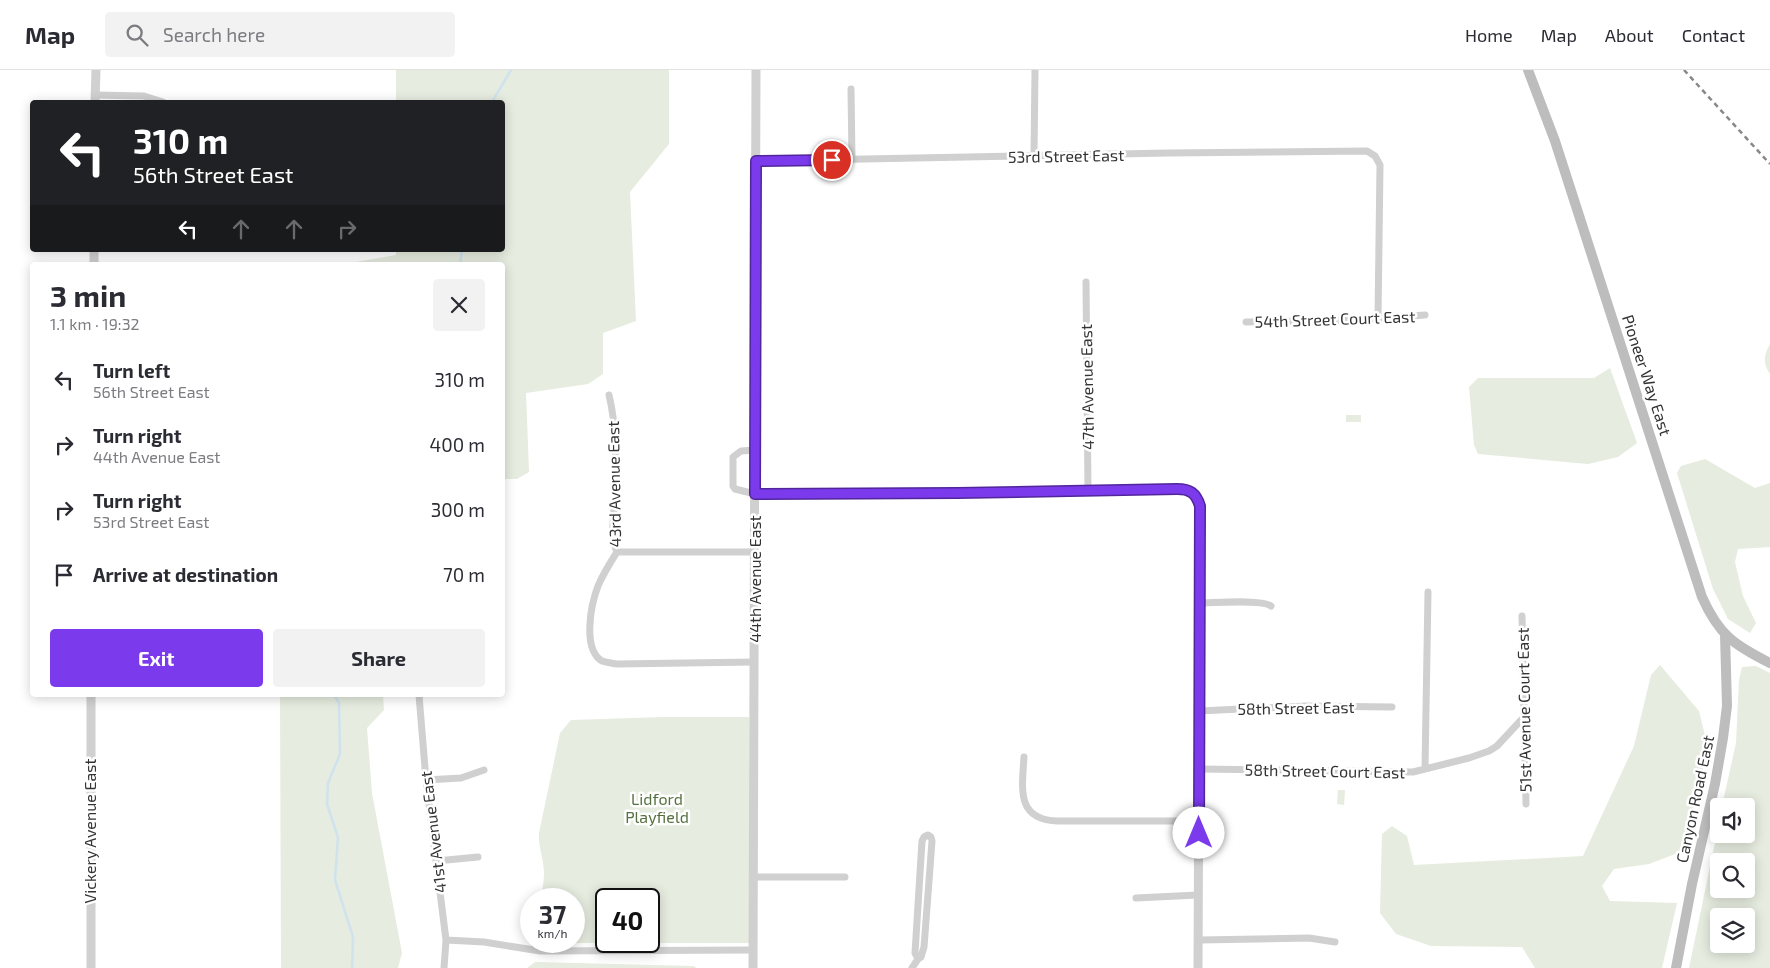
<!DOCTYPE html>
<meta charset="utf-8">
<style>
:root{--surface:#fff;--page:#f2f2f3;--text:#2b2b33;--muted:#7c7c81;--line:#e1e1e2;--accent:#7c3aed}
body{margin:0;font-family:"Exo 2",sans-serif;background:var(--page);color:var(--text);height:100vh;display:flex;flex-direction:column;font-size:19px;white-space:nowrap}
*{box-sizing:border-box;margin:0}
p{font-size:16px;color:var(--muted)}
.icon{flex:none;width:28px;height:28px;fill:none;stroke:currentColor;stroke-width:2;stroke-linecap:round;stroke-linejoin:round}
.map{position:relative;flex:1;overflow:hidden}
.panel{position:absolute;left:30px;top:192px;width:475px;height:435px;display:flex;flex-direction:column;background:var(--surface);border-radius:5px;box-shadow:0 2px 12px #0003}
.panel>*{flex:none}
.hud{position:absolute;left:30px;top:30px;width:475px;height:152px;border-radius:5px;box-shadow:0 2px 12px #0003;background:#202124;color:#fff;overflow:hidden}
.fabs{position:absolute;left:1710px;top:728px;display:grid;gap:10px}
.fabs a{display:grid;place-items:center;width:45px;height:45px;border-radius:5px;background:var(--surface);box-shadow:0 2px 12px #0003;font-size:25px}
.speed{position:absolute;left:520px;top:818px;display:flex;gap:10px;font-size:25px;font-weight:700;text-align:center}
.speed>*{display:grid;place-content:center;width:65px;height:65px;border-radius:50%;background:var(--surface);box-shadow:0 2px 12px #0003;line-height:1}
.speed small{font-size:12px;font-weight:400}
.speed .limit{border:2px solid #111;border-radius:8px;background:#fff;color:#111}
.pin{position:absolute;display:grid;place-items:center;width:42px;height:42px;color:#fff;margin:-21px;border:2px solid #fff;border-radius:50%;box-shadow:0 1px 5px #0007}
.me{position:absolute;width:55px;margin:-28px;rotate:0deg;stroke-linejoin:round;filter:drop-shadow(0 0 4px #0008)}
.turn{display:flex;align-items:center;gap:18px;height:105px;padding:0 20px;font-size:22px}
.turn .icon{width:65px;height:65px;stroke-width:2.5}
.turn b{display:block;font-size:35px;line-height:42px}
.lanes{display:flex;align-items:center;height:48px;padding:0 20px;background:#0003;justify-content:center;gap:25px;direction:ltr}
.lanes .off{opacity:.35}
.round{display:grid;place-items:center;flex:none;width:52px;height:52px;border-radius:5px;background:var(--page)}
.overview{display:flex;align-items:center;justify-content:space-between;height:85px;padding:0 20px}
h1{font-size:30px;font-weight:700;line-height:38px}
.cta{display:flex;gap:10px;margin-top:auto;padding:10px 20px}
.cta a{flex:1;height:58px;border-radius:5px;background:var(--accent);color:#fff;font-size:20px;font-weight:700;line-height:58px;text-align:center}
.cta a+a{background:var(--page);color:var(--text)}
ul{padding:0;list-style:none}
li{display:flex;align-items:center;gap:15px;height:65px;padding:0 20px}
li div{flex:1}
li b{display:block;font-size:19px}
li em{font-style:normal}
header{display:flex;align-items:center;gap:30px;box-sizing:border-box;height:70px;padding:0 25px;background:var(--surface);border-bottom:1px solid var(--line)}
header strong{font-size:24px}
nav{display:flex;gap:28px;margin-inline-start:auto;font-size:18px}
.search{width:350px;height:45px;background:var(--page);display:flex;align-items:center;gap:12px;box-sizing:border-box;padding:0 18px;border-radius:5px;color:var(--muted);font-size:19px}
.map>svg:first-child{display:block}
</style>
<header>
<strong>Map</strong>
<div class="search"><svg class="icon" aria-label="search" viewBox="0 0 24 24"><circle cx="10" cy="10" r="6"/><path d="M15 15l6 6"/></svg>Search here</div>
<nav><a>Home</a><a>Map</a><a>About</a><a>Contact</a></nav>
</header>
<div class="map">
<svg width="1770" height="898" viewBox="0 0 1770 898">
<rect width="100%" height="100%" fill="#fff"/>
<path fill="#e6ecdf" fill-rule="evenodd" d="M396,0H669V74L630,122L636,251L603,263V304L588,314L526,323L529,402L517,409H503L502,195H338L396,185V180H502V32H396Z
M1770,274V304C1762,292 1764,285 1770,274Z
M1610,298L1637,373L1618,387L1588,394L1478,384L1474,375L1469,317L1478,308H1594Z
M1346,345H1361V352H1346Z
M1705,389L1755,418L1770,413V477L1738,479L1735,492L1743,526L1756,553L1750,563L1728,549L1713,519L1677,403L1681,396Z
M1660,595L1699,641L1708,678L1683,781L1649,794L1614,799L1602,816L1610,831L1677,833L1662,898H1535L1522,877L1431,876L1396,864L1380,843L1382,764L1392,756L1407,766L1414,795L1583,786L1634,676L1651,605Z
M1756,596L1770,603V898H1689L1719,753V764H1746V736H1722L1736,673L1739,610L1742,597ZM1719,791H1746V819H1719ZM1719,846H1746V874H1719Z
M280,625H383L384,640L367,658L372,723L402,883L398,898H281Z
M664,647H749V873H535V871H574V829H541C542,821 544,812 544,804C544,789 538,777 539,763L560,663L571,650ZM606,829H649V871H606Z
M1338,720H1345L1344,735L1337,734Z
M535,892L693,896L697,898H527Z"/>
<g fill="none" stroke-linecap="round" stroke-linejoin="round">
<path stroke="#cfe2ee" stroke-width="2.5" d="M492,32L511,0
M460,195L462,180
M334,625L339,633L340,684L328,713L327,734L338,767L335,810L353,867L352,898"/>
<path stroke="#d0d0d0" stroke-width="7" d="M851,19L852,90
M95,25L144,26L163,32
M1034,86L1035,0
M756,91L1168,83L1367,81L1375,86L1380,95L1378,248
M1086,212L1088,421
M1246,252L1358,250L1425,245
M609,325C617,358 616,392 615,425C615,443 609,465 617,482
M755,424L735,419L733,416V387L741,381L755,380
M617,482C610,493 603,504 598,516C591,534 582,579 602,591C607,593 612,593 617,594L754,592
M617,482H755
M1200,533C1213,533 1262,529 1271,536
M1522,546L1526,734
M419,625L426,710L446,870L444,898
M1199,641L1307,636L1392,637
M1024,687C1022,719 1016,750 1058,751H1199
M1199,699L1413,702L1469,688L1489,681L1497,676L1524,647
M1425,699L1428,522
M426,710L461,708L484,700
M436,791L478,787
M753,807H845
M1136,828L1198,825
M446,870L484,872L540,881L753,880
M1199,870L1309,868L1335,872
M912,898L918,889L921,887L924,877L932,771L931,767L928,765L924,767L922,771L915,883L918,889"/>
<path stroke="#d0d0d0" stroke-width="9" d="M95,32L96,0
M94,180V195
M755,424L957,423L1177,419C1190,419 1196,423 1200,435L1198,898
M91,898V625
M753,898L756,0"/>
<path stroke="#bdbdbd" stroke-width="10" d="M1528,0L1555,71L1702,527C1719,565 1734,575 1770,593
M1676,898L1692,814L1715,714L1723,668L1727,636L1725,565"/>
<path stroke="#888" stroke-width="2.5" stroke-dasharray="5 4" stroke-linecap="butt" d="M1684,0L1770,94"/>
</g>
<g fill="none" stroke-linecap="round" stroke-linejoin="round">
<defs>
<path id="route" d="M832,90L756,91L755,424L957,423L1177,419C1190,419 1196,423 1200,436L1199,763"/>
</defs>
<use href="#route" stroke="#51269a" stroke-width="12"/>
<use href="#route" stroke="#7c3aed" stroke-width="9"/>
</g>
<g text-anchor="middle" stroke-width="5" stroke-linejoin="round" paint-order="stroke">
<g font-size="16" fill="#333" stroke="#fff">
<text transform="translate(1066 86) rotate(-1)" y="6">53rd Street East</text>
<text transform="translate(1335 249) rotate(-2)" y="6">54th Street Court East</text>
<text transform="translate(1647 305) rotate(72)" y="6">Pioneer Way East</text>
<text transform="translate(1087 317) rotate(-91)" y="6">47th Avenue East</text>
<text transform="translate(614 414) rotate(-91)" y="6">43rd Avenue East</text>
<text transform="translate(755 509) rotate(-90)" y="6">44th Avenue East</text>
<text transform="translate(1296 638) rotate(-1)" y="6">58th Street East</text>
<text transform="translate(1524 640) rotate(-91)" y="6">51st Avenue Court East</text>
<text transform="translate(1325 701) rotate(1)" y="6">58th Street Court East</text>
<text transform="translate(1695 729) rotate(-78)" y="6">Canyon Road East</text>
<text transform="translate(90 761) rotate(-90)" y="6">Vickery Avenue East</text>
<text transform="translate(433 762) rotate(-97)" y="6">41st Avenue East</text>
</g>
<g font-size="16" fill="#56703f" stroke="#fff">
<text x="657" y="735">Lidford<tspan x="657" dy="18">Playfield</tspan></text>
</g>
</g>
</svg>
<div class="fabs">
<a><svg class="icon" aria-label="sound" viewBox="0 0 24 24"><path d="M4 9h4l5-4v14l-5-4H4zM17 9q2 3 0 6"/></svg></a>
<a><svg class="icon" aria-label="search" viewBox="0 0 24 24"><circle cx="10" cy="10" r="6"/><path d="M15 15l6 6"/></svg></a>
<a><svg class="icon" aria-label="layers" viewBox="0 0 24 24"><path d="M12 4l9 5-9 5-9-5zM3 14l9 5 9-5"/></svg></a>
</div>
<div class="speed"><div>37<small>km/h</small></div><div class="limit">40</div></div>
<div class="pin" style="left:832px;top:90px;background:#d93025"><svg class="icon" aria-label="arrive" viewBox="0 0 24 24"><path d="M6 21V4h12l-3 4 3 4H6"/></svg></div>
<svg class="me" style="left:1199px;top:763px" viewBox="-20 -20 40 40"><circle r="19" fill="#fff"/><path d="M0-13L10 11 0 6-10 11z" fill="#7c3aed"/></svg>
<div class="hud">
<div class="turn"><svg class="icon" aria-label="left" viewBox="0 0 24 24"><path d="M17 20v-9H6M10 6l-5 5 5 5"/></svg><div><b>310 m</b>56th Street East</div></div>
<div class="lanes"><svg class="icon" aria-label="left" viewBox="0 0 24 24"><path d="M17 20v-9H6M10 6l-5 5 5 5"/></svg><svg class="icon off" aria-label="ahead" viewBox="0 0 24 24"><path d="M12 20V5M6 11l6-6 6 6"/></svg><svg class="icon off" aria-label="ahead" viewBox="0 0 24 24"><path d="M12 20V5M6 11l6-6 6 6"/></svg><svg class="icon off" aria-label="right" viewBox="0 0 24 24"><path d="M7 20v-9h11M14 6l5 5-5 5"/></svg></div>
</div>
<section class="panel">
<div class="overview"><div><h1>3 min</h1><p>1.1 km · 19:32</p></div><a class="round"><svg class="icon" aria-label="close" viewBox="0 0 24 24"><path d="M6 6l12 12M18 6L6 18"/></svg></a></div>
<ul>
<li><svg class="icon" aria-label="left" viewBox="0 0 24 24"><path d="M17 20v-9H6M10 6l-5 5 5 5"/></svg><div><b>Turn left</b><p>56th Street East</p></div><em>310 m</em></li>
<li><svg class="icon" aria-label="right" viewBox="0 0 24 24"><path d="M7 20v-9h11M14 6l5 5-5 5"/></svg><div><b>Turn right</b><p>44th Avenue East</p></div><em>400 m</em></li>
<li><svg class="icon" aria-label="right" viewBox="0 0 24 24"><path d="M7 20v-9h11M14 6l5 5-5 5"/></svg><div><b>Turn right</b><p>53rd Street East</p></div><em>300 m</em></li>
<li><svg class="icon" aria-label="arrive" viewBox="0 0 24 24"><path d="M6 21V4h12l-3 4 3 4H6"/></svg><div><b>Arrive at destination</b></div><em>70 m</em></li>
</ul>
<div class="cta"><a>Exit</a><a>Share</a></div>
</section>
</div>
